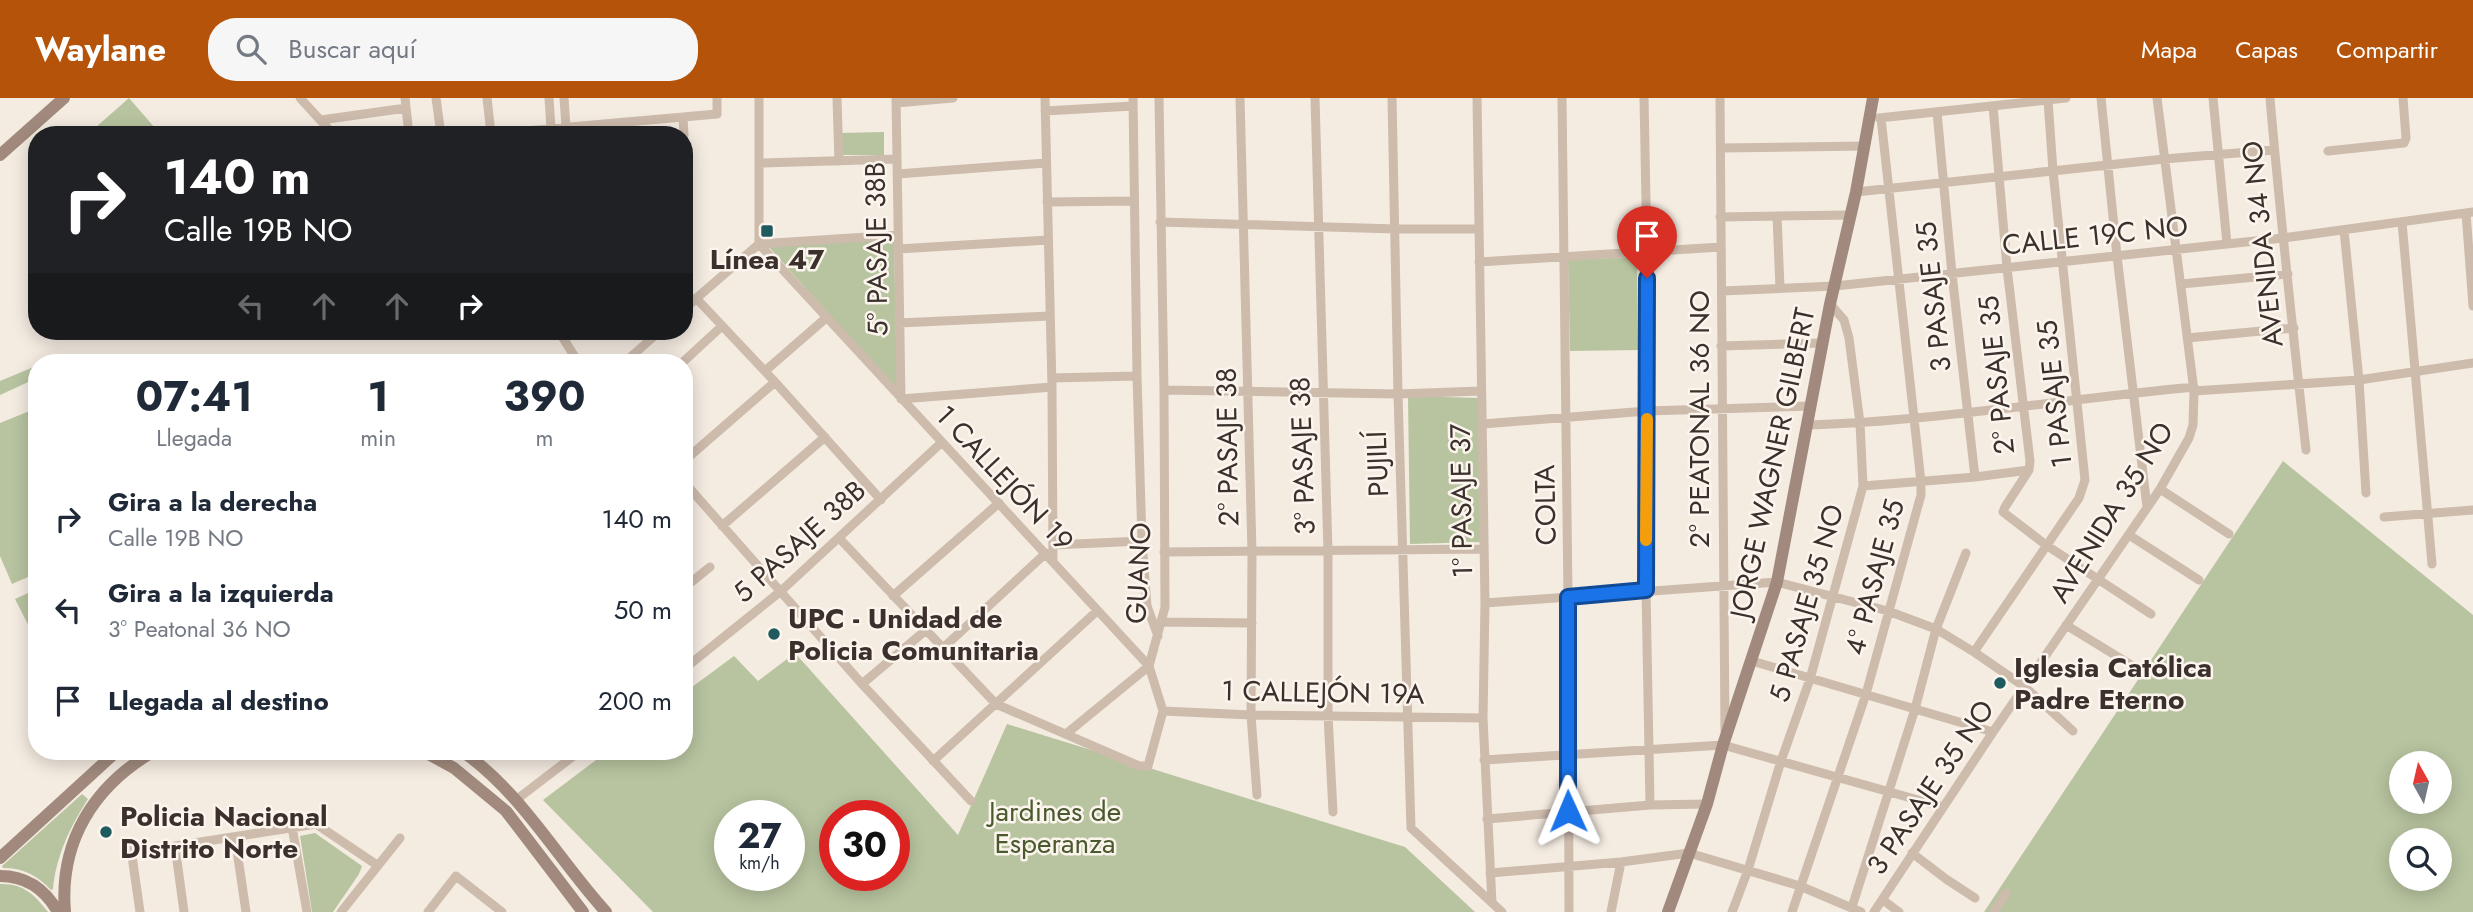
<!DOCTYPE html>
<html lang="es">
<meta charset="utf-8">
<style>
:root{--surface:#fff;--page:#f6f6f7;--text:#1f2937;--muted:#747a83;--accent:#b45309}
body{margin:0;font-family:Jost,sans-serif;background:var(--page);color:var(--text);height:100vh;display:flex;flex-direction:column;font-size:26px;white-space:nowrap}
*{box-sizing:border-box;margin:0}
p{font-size:23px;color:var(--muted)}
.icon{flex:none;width:38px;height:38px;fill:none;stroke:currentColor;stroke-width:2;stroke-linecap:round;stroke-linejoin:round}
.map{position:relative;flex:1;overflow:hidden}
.details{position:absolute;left:28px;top:256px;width:665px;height:406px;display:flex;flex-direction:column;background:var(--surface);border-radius:28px;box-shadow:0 4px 18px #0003}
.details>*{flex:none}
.hud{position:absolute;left:28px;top:28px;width:665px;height:214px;border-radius:28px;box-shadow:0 4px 18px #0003;background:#202124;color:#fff;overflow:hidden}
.needle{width:46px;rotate:352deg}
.controls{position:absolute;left:2389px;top:653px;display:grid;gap:14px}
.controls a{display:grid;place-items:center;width:63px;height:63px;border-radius:50%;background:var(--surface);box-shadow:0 4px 18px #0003;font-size:35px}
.speed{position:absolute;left:714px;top:702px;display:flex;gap:14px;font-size:35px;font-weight:700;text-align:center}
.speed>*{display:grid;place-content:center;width:91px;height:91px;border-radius:50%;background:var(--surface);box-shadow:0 4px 18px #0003;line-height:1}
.speed small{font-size:18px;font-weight:400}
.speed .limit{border:10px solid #d22;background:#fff;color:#111}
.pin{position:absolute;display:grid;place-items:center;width:60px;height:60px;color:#fff;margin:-72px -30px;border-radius:50% 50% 50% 0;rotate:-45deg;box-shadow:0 0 7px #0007}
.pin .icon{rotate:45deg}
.me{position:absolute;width:77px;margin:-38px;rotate:359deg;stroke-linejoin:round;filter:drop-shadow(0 0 5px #0008)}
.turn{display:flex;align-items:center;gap:24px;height:147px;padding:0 21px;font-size:32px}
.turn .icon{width:91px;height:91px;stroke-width:2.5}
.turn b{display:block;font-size:49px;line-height:60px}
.lanes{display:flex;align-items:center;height:66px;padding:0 21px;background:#0003;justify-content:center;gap:35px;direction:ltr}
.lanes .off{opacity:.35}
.eta{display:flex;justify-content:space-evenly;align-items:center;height:119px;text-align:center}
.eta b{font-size:42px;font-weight:700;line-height:49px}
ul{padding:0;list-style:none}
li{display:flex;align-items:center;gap:21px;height:91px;padding:0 21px}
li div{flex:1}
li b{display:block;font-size:26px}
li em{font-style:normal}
header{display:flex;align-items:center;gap:42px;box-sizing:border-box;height:98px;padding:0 35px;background:var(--accent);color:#fff}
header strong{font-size:33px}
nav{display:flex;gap:38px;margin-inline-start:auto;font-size:24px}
.search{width:490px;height:63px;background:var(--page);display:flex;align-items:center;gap:18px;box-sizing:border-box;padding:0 24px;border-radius:28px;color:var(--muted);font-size:26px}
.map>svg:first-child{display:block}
</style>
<header>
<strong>Waylane</strong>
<div class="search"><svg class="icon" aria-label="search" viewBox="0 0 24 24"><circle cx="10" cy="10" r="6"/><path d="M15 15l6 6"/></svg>Buscar aquí</div>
<nav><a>Mapa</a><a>Capas</a><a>Compartir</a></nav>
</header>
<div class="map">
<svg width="2473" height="814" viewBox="0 0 2473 814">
<rect width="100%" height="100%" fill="#f4ebe1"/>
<path fill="#b8c4a0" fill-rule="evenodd" d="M129,0L161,37H87Z
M884,34V57H842L841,35Z
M894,141L897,292L768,148Z
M1637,159L1638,252L1570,253L1568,162Z
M36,268L37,280L0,297V283Z
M1408,298L1480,300L1482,444L1410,446Z
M37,310V475L12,486L0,458V325Z
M2283,363L2473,517V814H1984ZM2401,665H2440V704H2401ZM2401,742H2440V780H2401Z
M37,491V544L15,501Z
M795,555L958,737L1007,626L1405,749L1475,814H653L543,702L608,653H684V595L734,558L758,583ZM730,718H789V777H730ZM835,718H894V777H835Z
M82,696L88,701C70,729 56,758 53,791L51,792C37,777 23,770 3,770L2,768Z
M315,735L362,768L359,776L333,814H312L300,738Z
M0,786C23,785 35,797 48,814H0Z"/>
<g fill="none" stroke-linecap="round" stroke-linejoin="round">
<path stroke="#cdbbac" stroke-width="9" d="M300,0L334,37
M405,0L409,37
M436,0L441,37
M487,0L491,36
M549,0L551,30
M564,0L566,29
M759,0V146L1149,568L1163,613L1148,668H1139L996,606L839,440
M837,0L839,63
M896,0L901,301
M1045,0L1052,289L1053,463
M1133,0L1137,278L1142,443L1147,508L1158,538
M1240,0L1252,454L1251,617L1257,697
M1315,0L1328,454V617L1333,714
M1392,0L1398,296L1411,730L1502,814
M1477,0L1485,505L1483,620L1492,805
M1562,0L1568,499L1569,814
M1644,0L1647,154L1646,492L1650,707
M1720,0L1725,633
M2101,0L2117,158L2147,409
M2213,0L2227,146
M2270,0C2280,118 2293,235 2306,352
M896,5L953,0
M1993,8L2007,170L2030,363L2029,372L2005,409L2003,414L2046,447L2151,516
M1045,13L1133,8
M1937,14L1952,176L1975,379
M683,19L684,37
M1879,20L2066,0
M321,22L406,10
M630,24L631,37
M479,37L717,16V0
M684,43L686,106L684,115
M1721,50L1865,48
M2328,53L2404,45L2406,40L2403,0
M759,65L897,61
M897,76L1046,65
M1856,94L2164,61L2274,52
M1047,104L1134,103
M2466,115L2473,208
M1777,118L1780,190
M1720,119L1851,117
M1160,124L1396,131H1478
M2402,124L2432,466
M2344,132L2359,282L2366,395
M898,151L1048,142
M1479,164L1721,149
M2181,186L2288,176
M1722,193L1835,188L2283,140L2473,114
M696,200L775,284L881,402
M684,211L759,146L898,137
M899,225L1050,218
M561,233L563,240L578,264
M2187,240L2294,230
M1721,248L1823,245
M625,264L660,233
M683,264L722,228
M765,273L826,220
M1052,280L1137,278
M1164,292L1398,296L1481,293
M2194,293L2359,282L2473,265
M901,301L1052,289
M1483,326L1647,313L1811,308
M1808,327C1937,323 2065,301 2194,289
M684,363L775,284
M684,384L862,586L971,703
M1863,388L1975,379L2029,372
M2160,391L2229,436
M2384,419L2473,412
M722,428L825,339
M2129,437L2199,482
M1053,447L1142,443
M1164,454L1484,451
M684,490L710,469
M893,498L999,405
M1485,505L1777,484L1888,513L1936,531L1974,554L2025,589L2073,633
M1161,524L1252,525
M2066,527L2136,570
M943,550L1046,455
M1974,554L2079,400L2085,382L2053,73L2048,2
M1752,563L1993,634
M684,571L781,493L941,345
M862,586L926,532
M1163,613L1251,617L1483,620
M1066,636L1149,568L1165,509L1164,292L1159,0
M471,660L480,653
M1484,662L1723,647L1943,709
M933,663L1097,513
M516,702L580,653
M1487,721L1650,707L1707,706
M292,729L307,814
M235,739L246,814
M131,751L140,814
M1912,755L1946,781L1975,800
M1490,775L1621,764L1689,755L1800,788L1861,814
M1883,802L1899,814
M1852,809L1915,611L1936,531L1966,455
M184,814L175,748L316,726L377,767
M341,814L400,740
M428,814L456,778L502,814
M1611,814L1621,764
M1732,814L1748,772L1781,663L1810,581L1863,388L1860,325L1849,240L1844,222L1830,206
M1792,814L1866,596L1921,397V384L1881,20
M1874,814L1993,634L2160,391L2189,340L2193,327L2194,293L2157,0
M1994,814L2006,795"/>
<path stroke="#a18a7d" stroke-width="12" d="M0,57L64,0
M423,653L454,670L506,713L583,814
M462,653C522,695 557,760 606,814
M0,760L117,653
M0,778C27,778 45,791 58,814
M65,814C59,743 94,688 154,653
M1668,814L1707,706L1723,647L1777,484L1830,206L1856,94L1873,0"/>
</g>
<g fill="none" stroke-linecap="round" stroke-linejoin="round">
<defs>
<path id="route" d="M1568,713V499L1646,492L1647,180"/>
</defs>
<use href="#route" stroke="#114b97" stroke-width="18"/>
<use href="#route" stroke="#1a73e8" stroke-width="12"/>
<path stroke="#f59e0b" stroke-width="12" d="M1646,442L1647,321"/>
</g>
<g fill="#1f5a5e" stroke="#fbf5ee" stroke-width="2.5">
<rect x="760" y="126" width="14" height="14" rx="3.5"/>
<circle cx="774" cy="536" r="7"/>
<circle cx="2000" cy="585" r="7"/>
<circle cx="106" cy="734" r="7"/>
</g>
<g text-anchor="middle" stroke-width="5" stroke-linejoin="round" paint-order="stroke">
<g font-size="28" fill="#3b302b" stroke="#fbf5ee">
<text transform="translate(2095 137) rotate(-6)" y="10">CALLE 19C NO</text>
<text transform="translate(2262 146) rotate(-96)" y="10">AVENIDA 34 NO</text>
<text transform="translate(876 151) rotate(-91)" y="10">5° PASAJE 38B</text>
<text transform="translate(1933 199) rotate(-96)" y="10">3 PASAJE 35</text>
<text transform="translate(1996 277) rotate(-96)" y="10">2° PASAJE 35</text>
<text transform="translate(2054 296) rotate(-96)" y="10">1 PASAJE 35</text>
<text transform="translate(1699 321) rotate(-90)" y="10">2° PEATONAL 36 NO</text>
<text transform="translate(1227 349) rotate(-91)" y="10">2° PASAJE 38</text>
<text transform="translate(1302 358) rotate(-92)" y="10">3° PASAJE 38</text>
<text transform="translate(1772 365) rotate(-78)" y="10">JORGE WAGNER GILBERT</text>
<text transform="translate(1377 366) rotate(-92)" y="10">PUJILÍ</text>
<text transform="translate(1005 380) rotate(47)" y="10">1 CALLEJÓN 19</text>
<text transform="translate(1461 403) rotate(-91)" y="10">1° PASAJE 37</text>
<text transform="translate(1545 407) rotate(-91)" y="10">COLTA</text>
<text transform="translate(2111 414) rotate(-58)" y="10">AVENIDA 35 NO</text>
<text transform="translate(799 443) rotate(-42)" y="10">5 PASAJE 38B</text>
<text transform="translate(1138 475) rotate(-87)" y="10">GUANO</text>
<text transform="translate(1874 479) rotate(-75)" y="10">4° PASAJE 35</text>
<text transform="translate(1806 505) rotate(-74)" y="10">5 PASAJE 35 NO</text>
<text transform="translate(1323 594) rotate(1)" y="10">1 CALLEJÓN 19A</text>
<text transform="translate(1930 689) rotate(-56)" y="10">3 PASAJE 35 NO</text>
</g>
<g font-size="28" font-weight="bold" fill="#3b302b" stroke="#fbf5ee" text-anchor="start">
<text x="767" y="171" text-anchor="middle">Línea 47</text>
<text x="788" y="530">UPC - Unidad de<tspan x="788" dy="32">Policia Comunitaria</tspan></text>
<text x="2014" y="579">Iglesia Católica<tspan x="2014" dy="32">Padre Eterno</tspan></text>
<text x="120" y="728">Policia Nacional<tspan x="120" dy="32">Distrito Norte</tspan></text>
</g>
<g font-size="28" fill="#4a5a2e" stroke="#fbf5ee">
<text x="1055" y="723">Jardines de<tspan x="1055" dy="32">Esperanza</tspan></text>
</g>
</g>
</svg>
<div class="controls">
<a><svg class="needle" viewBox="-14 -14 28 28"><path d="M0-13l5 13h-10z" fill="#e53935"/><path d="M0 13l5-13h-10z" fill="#747a83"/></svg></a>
<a><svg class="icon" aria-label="search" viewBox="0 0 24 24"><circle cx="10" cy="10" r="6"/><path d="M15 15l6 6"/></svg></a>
</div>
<div class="speed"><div>27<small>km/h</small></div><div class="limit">30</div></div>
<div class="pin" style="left:1647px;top:180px;background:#d93025"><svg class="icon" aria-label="arrive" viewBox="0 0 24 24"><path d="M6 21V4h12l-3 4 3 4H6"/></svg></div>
<svg class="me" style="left:1568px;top:713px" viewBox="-20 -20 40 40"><path d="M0-17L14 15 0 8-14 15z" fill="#1a73e8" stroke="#fff" stroke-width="4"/></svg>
<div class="hud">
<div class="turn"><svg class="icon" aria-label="right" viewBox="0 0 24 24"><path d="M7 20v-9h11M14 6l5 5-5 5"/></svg><div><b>140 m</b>Calle 19B NO</div></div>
<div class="lanes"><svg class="icon off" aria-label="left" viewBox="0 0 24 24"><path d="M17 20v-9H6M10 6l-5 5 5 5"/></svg><svg class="icon off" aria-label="ahead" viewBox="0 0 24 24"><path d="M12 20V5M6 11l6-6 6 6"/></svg><svg class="icon off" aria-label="ahead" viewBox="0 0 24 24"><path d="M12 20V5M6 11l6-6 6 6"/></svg><svg class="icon" aria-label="right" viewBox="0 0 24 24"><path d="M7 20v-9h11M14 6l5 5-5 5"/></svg></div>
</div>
<section class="details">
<div class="eta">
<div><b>07:41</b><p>Llegada</p></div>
<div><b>1</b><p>min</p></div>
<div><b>390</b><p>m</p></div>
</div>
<ul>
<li><svg class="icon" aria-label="right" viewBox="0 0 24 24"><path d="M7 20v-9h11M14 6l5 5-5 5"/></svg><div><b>Gira a la derecha</b><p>Calle 19B NO</p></div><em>140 m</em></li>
<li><svg class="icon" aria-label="left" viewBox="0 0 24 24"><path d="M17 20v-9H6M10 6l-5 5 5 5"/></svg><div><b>Gira a la izquierda</b><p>3° Peatonal 36 NO</p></div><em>50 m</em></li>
<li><svg class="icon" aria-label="arrive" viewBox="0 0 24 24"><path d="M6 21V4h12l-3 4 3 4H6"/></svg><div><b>Llegada al destino</b></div><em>200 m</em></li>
</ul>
</section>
</div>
